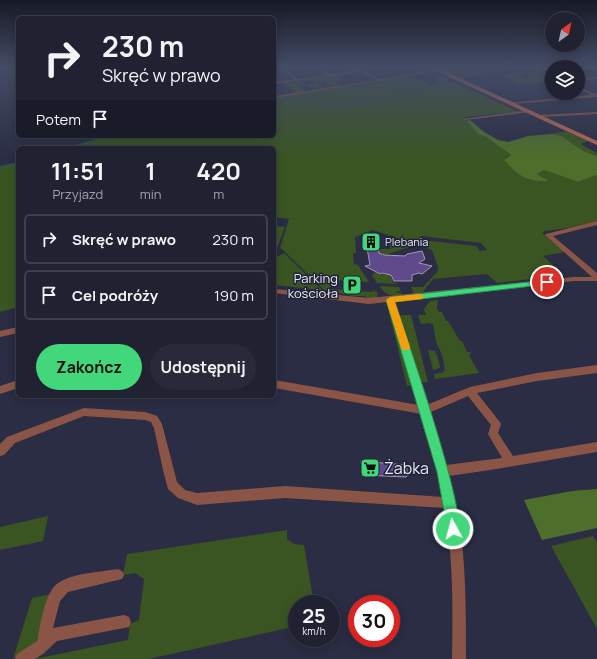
<!DOCTYPE html>
<html lang="pl">
<meta charset="utf-8">
<style>
:root{--surface:#202232;--page:#282a3a;--text:#f1f3f6;--muted:#a2a4ac;--line:#3d3f4d;--accent:#43d77b}
body{margin:0;font-family:Manrope,sans-serif;background:var(--page);color:var(--text);height:100vh;display:flex;flex-direction:column;font-size:15px;white-space:nowrap}
*{box-sizing:border-box;margin:0}
p{font-size:13px;color:var(--muted)}
.icon{flex:none;width:22px;height:22px;fill:none;stroke:currentColor;stroke-width:2;stroke-linecap:round;stroke-linejoin:round}
.map{position:relative;flex:1;overflow:hidden}
.side{position:absolute;left:16px;top:146px;width:260px;height:252px;display:flex;flex-direction:column;background:var(--surface);border-radius:6px;box-shadow:0 2px 10px #0003,0 0 0 1px var(--line)}
.side>*{flex:none}
.top-card{position:absolute;left:16px;top:16px;width:260px;height:122px;border-radius:6px;box-shadow:0 2px 10px #0003,0 0 0 1px var(--line);background:#202232;color:var(--text);overflow:hidden}
.needle{width:26px;rotate:33deg}
.controls{position:absolute;left:545px;top:12px;display:grid;gap:8px}
.controls a{display:grid;place-items:center;width:40px;height:40px;border-radius:50%;background:var(--surface);box-shadow:0 2px 10px #0003,0 0 0 1px var(--line);font-size:20px}
.speed{position:absolute;left:288px;top:595px;display:flex;gap:8px;font-size:20px;font-weight:700;text-align:center}
.speed>*{display:grid;place-content:center;width:52px;height:52px;border-radius:50%;background:var(--surface);box-shadow:0 2px 10px #0003,0 0 0 1px var(--line);line-height:1}
.speed small{font-size:10px;font-weight:400}
.speed .limit{border:6px solid #d22;background:#fff;color:#111}
.pin{position:absolute;display:grid;place-items:center;width:34px;height:34px;color:#fff;margin:-17px;border:2px solid #fff;border-radius:50%;box-shadow:0 1px 4px #0007}
.me{position:absolute;width:44px;margin:-22px;rotate:353deg;stroke-linejoin:round;filter:drop-shadow(0 0 3px #0008)}
.turn{display:flex;align-items:center;gap:14px;height:84px;padding:0 20px;font-size:18px}
.turn .icon{width:52px;height:52px;stroke-width:2.5}
.turn b{display:block;font-size:28px;line-height:34px}
.then{display:flex;align-items:center;height:38px;padding:0 20px;background:#0003;gap:8px;font-size:15px}
.eta{display:flex;justify-content:space-evenly;align-items:center;height:68px;text-align:center}
.eta b{font-size:24px;font-weight:700;line-height:28px}
.cta{display:flex;gap:8px;margin-top:auto;padding:8px 20px}
.cta a{flex:1;height:46px;border-radius:24px;background:var(--accent);color:#111;font-size:16px;font-weight:700;line-height:46px;text-align:center}
.cta a+a{background:var(--page);color:var(--text)}
ul{padding:0;list-style:none}
li{display:flex;align-items:center;gap:12px;height:50px;margin:0 8px 6px;padding:0 12px;border:2px solid var(--line);border-radius:6px}
li div{flex:1}
li b{display:block;font-size:15px}
li em{font-style:normal}
.map>svg:first-child{display:block}
</style>
<div class="map">
<svg width="597" height="659" viewBox="0 0 597 659">
<rect width="100%" height="100%" fill="#2a2d43"/>
<path fill="#3a5521" fill-rule="evenodd" d="M463,67H537L503,68L457,76L447,73Z
M543,73L552,77V81L518,84L501,76L515,74L525,79L532,78L525,74Z
M335,75L343,80L335,81L342,86L332,87L325,82L317,83L323,88L314,89L307,85L299,86L305,91L296,93L283,82L300,80L307,85L316,83L309,79Z
M414,75L412,76L431,85L437,82L435,81L438,77L444,76L449,79L444,82L452,81L519,112L464,117L478,134L486,137L511,155L506,158L529,180L548,181L537,174L544,170L578,182L597,175V221L568,228L545,231L542,233L565,252L543,256L564,275L497,283L487,274L433,279L422,293L414,294L411,287H423L438,271V267L432,250L425,247L373,230L355,237L356,253H353L354,264L358,265L369,282L330,280V289L373,292L372,289L378,293L376,299H366V296H352L324,290L283,250L280,248L289,219L300,220L274,217V148H65L108,136H274V97ZM421,236L481,243L487,250L480,251L476,246L422,240Z
M566,131L589,141L582,143V145L597,153V156L583,151L562,136L552,134Z
M18,162V307L0,312V166Z
M274,226L285,227L277,248L274,249Z
M390,238L411,244L412,246L385,255L380,254L377,249H391L388,239Z
M284,253L322,290L274,285V265L277,257Z
M375,272L381,275L383,274L390,275L393,282L398,284L377,283L372,275Z
M381,286L399,287L401,292L397,291V293H401L402,295C391,296 387,296 380,287Z
M438,300L437,308L439,312H442L446,321H448L460,341H462L467,352H470L471,354L469,355L479,373L435,379L434,374L442,373L445,370L442,355L436,342L433,324L429,323L421,324L418,315H426L424,309L430,301Z
M389,312H391L412,385L407,386Z
M399,315H411L428,382H420Z
M428,350L435,351C438,356 439,362 440,368L433,370Z
M48,516L43,541L0,550V527Z
M287,530V539L294,544L304,545L314,604H297V626L149,659H34L128,640L130,624L139,620L144,579L135,573L123,575L127,554Z
M593,536L597,543V629L551,546Z
M51,594L36,643L32,649L13,659L32,598Z"/>
<path fill="#4d6f2b" d="M470,120L484,132L498,140L508,142L528,136L552,134L562,136L583,151L597,156V175L578,182L544,170L537,174L549,181C526,182 519,176 504,160L511,155L486,137L478,134L467,121Z
M597,489V528L542,540L524,500L572,491Z"/>
<g fill="none" stroke-linecap="round" stroke-linejoin="round">
<path stroke="#1a5377" stroke-width="1" d="M448,74L466,67
M274,99L291,96L327,105H341L390,97L439,83L444,76
M68,148L110,136
M0,167L18,163"/>
</g>
<path fill="#604a8b" stroke="#a099b3" d="M375,234L379,253L384,255L405,256L407,254L422,251L425,259L419,263L432,266L422,274L419,273L412,275V281H394L391,275L382,273L380,274L365,266L370,265L365,236Z
M361,461L406,465L408,475L406,477L363,475Z"/>
<g fill="none" stroke-linecap="round" stroke-linejoin="round">
<path fill="#8a5547" fill-rule="evenodd" d="M279,67H282L299,79L327,75L316,67H319L331,74L358,70L354,68L357,67L380,79L422,72L402,67H408L425,71H441L274,98V96L377,80L361,72L274,84V82L295,79Z
M548,67H552V69H537L552,76V78L535,70L494,71L454,79L452,78L494,69Z
M521,72L522,74L506,76L504,75Z
M597,77V79L578,81V79Z
M578,87L597,95V97L511,104L509,103L592,95L578,89Z
M530,110L529,112L465,120L463,119Z
M597,112V114L540,117L538,116L540,115Z
M597,221V225L553,236L597,273V281H574L394,301L429,404L470,387L537,373L597,365V373L537,381L477,393L499,421L501,424L498,433L513,456L597,442V452L490,470L449,476C454,498 459,519 462,542C466,581 466,620 466,659H452C453,609 453,558 445,508L285,498L197,505L178,498L168,489L163,470L154,428L151,422L145,420L84,416L15,443L4,455L0,456V444L7,437L84,408L145,412L157,416L162,424L177,482L185,490L197,493L285,486L443,497L432,450L422,414L274,388V380L419,405L387,302L369,304L274,293V289L369,298L574,277H592L545,235L546,234ZM468,396L491,425L488,434L502,458L446,465L431,412Z
M18,327V333L0,337V331Z
M18,380V388L0,394V386Z
M118,569L122,571L124,575L122,579L68,592L60,601L53,628L124,615L129,617L131,622L129,627L57,641L43,654L35,659H15L17,654L37,641C41,623 43,602 53,588C64,573 101,572 118,569Z"/>
<path fill="#bc6952" fill-rule="evenodd" d="M431,67H436L597,141V145L438,72Z"/>
</g>
<linearGradient id="sky" x2="0" y2="1"><stop stop-color="#171925"/><stop offset="0.42" stop-color="#444c66"/><stop offset="1" stop-color="#444c66" stop-opacity="0"/></linearGradient>
<rect width="597" height="159" fill="url(#sky)"/>
<path fill="#43d77b" stroke="#2c8c50" d="M547,280L551,282L550,284L395,302C406,337 467,510 458,533L453,535L448,533L437,472L386,300L390,297Z"/>
<path fill="#f59e0b" d="M419,294L422,295L424,297L422,299L395,302L410,347L409,350H402L401,347L386,300L390,297Z"/>
<defs>
<symbol id="building-square" viewBox="-11 -11 22 22"><rect x="-9" y="-9" width="18" height="18" rx="4" fill="#43d77b" stroke="#202338"/><path d="M-4-6H4V6H1V3H-1V6H-4ZM-2.5-4.3h1.7v1.8h-1.7ZM.8-4.3h1.7v1.8H.8ZM-2.5-1h1.7V.8h-1.7ZM.8-1h1.7V.8H.8Z" fill="#111"/></symbol>
<symbol id="parking-square" viewBox="-11 -11 22 22"><rect x="-9" y="-9" width="18" height="18" rx="4" fill="#43d77b" stroke="#202338"/><path d="M-3.5-5.5H1a3.5 3.5 0 0 1 0 7H-1V5.5H-3.5ZM-1-3.4V-.6H.8a1.4 1.4 0 0 0 0-2.8Z" fill="#111"/></symbol>
<symbol id="supermarket-square" viewBox="-11 -11 22 22"><rect x="-9" y="-9" width="18" height="18" rx="4" fill="#43d77b" stroke="#202338"/><path d="M-6-5.5h2.5l.6 2H6L4.5 2H-2.5L-4.4-4H-6ZM-1.5 3.2a1.3 1.3 0 1 0 .1 0ZM3 3.2a1.3 1.3 0 1 0 .1 0Z" fill="#111"/></symbol>
</defs>
<g fill-rule="evenodd">
<use href="#building-square" x="360" y="231" width="22" height="22"/>
<use href="#parking-square" x="341" y="274" width="22" height="22"/>
<use href="#supermarket-square" x="359" y="457" width="22" height="22"/>
</g>
<g text-anchor="middle" stroke-width="3" stroke-linejoin="round" paint-order="stroke">
<g font-size="11" fill="#e5e8f6" stroke="#202338" text-anchor="start">
<text x="385" y="246">Plebania</text>
</g>
<g font-size="13" fill="#e5e8f6" stroke="#202338" text-anchor="end">
<text x="338" y="283">Parking<tspan x="338" dy="15">kościoła</tspan></text>
</g>
<g font-size="16" fill="#e5e8f6" stroke="#202338" text-anchor="start">
<text x="384" y="474">Żabka</text>
</g>
</g>
</svg>
<div class="controls">
<a><svg class="needle" viewBox="-14 -14 28 28"><path d="M0-13l5 13h-10z" fill="#e53935"/><path d="M0 13l5-13h-10z" fill="#a2a4ac"/></svg></a>
<a><svg class="icon" aria-label="layers" viewBox="0 0 24 24"><path d="M12 4l9 5-9 5-9-5zM3 14l9 5 9-5"/></svg></a>
</div>
<div class="speed"><div>25<small>km/h</small></div><div class="limit">30</div></div>
<div class="pin" style="left:547px;top:282px;background:#d93025"><svg class="icon" aria-label="arrive" viewBox="0 0 24 24"><path d="M6 21V4h12l-3 4 3 4H6"/></svg></div>
<svg class="me" style="left:453px;top:529px" viewBox="-20 -20 40 40"><circle r="17" fill="#43d77b" stroke="#fff" stroke-width="3"/><path d="M0-11L8 9 0 5-8 9z" fill="#fff"/></svg>
<div class="top-card">
<div class="turn"><svg class="icon" aria-label="right" viewBox="0 0 24 24"><path d="M7 20v-9h11M14 6l5 5-5 5"/></svg><div><b>230 m</b>Skręć w prawo</div></div>
<div class="then">Potem<svg class="icon" aria-label="arrive" viewBox="0 0 24 24"><path d="M6 21V4h12l-3 4 3 4H6"/></svg></div>
</div>
<section class="side">
<div class="eta">
<div><b>11:51</b><p>Przyjazd</p></div>
<div><b>1</b><p>min</p></div>
<div><b>420</b><p>m</p></div>
</div>
<ul>
<li><svg class="icon" aria-label="right" viewBox="0 0 24 24"><path d="M7 20v-9h11M14 6l5 5-5 5"/></svg><div><b>Skręć w prawo</b></div><em>230 m</em></li>
<li><svg class="icon" aria-label="arrive" viewBox="0 0 24 24"><path d="M6 21V4h12l-3 4 3 4H6"/></svg><div><b>Cel podróży</b></div><em>190 m</em></li>
</ul>
<div class="cta"><a>Zakończ</a><a>Udostępnij</a></div>
</section>
</div>
